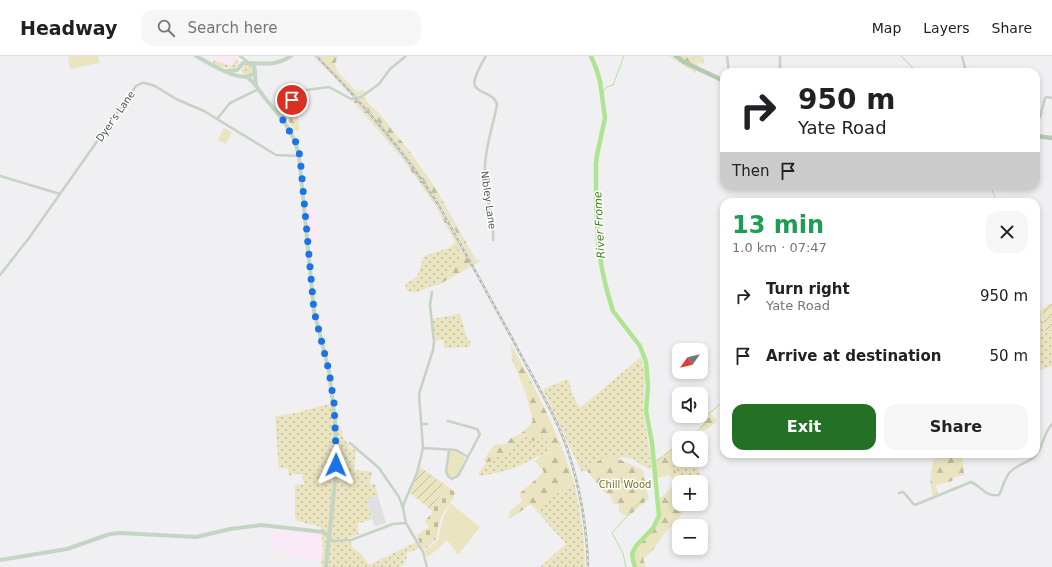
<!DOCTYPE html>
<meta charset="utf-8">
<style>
:root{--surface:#fff;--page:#f6f6f6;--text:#202124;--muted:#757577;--line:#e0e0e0;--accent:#247126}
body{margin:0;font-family:"DejaVu Sans",sans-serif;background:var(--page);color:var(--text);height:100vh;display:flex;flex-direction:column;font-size:15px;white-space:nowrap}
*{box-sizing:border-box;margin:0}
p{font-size:13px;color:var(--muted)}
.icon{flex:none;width:22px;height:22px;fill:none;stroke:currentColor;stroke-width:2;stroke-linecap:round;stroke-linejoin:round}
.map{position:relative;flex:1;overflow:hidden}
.side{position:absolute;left:720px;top:142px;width:320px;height:260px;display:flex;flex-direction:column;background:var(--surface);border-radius:12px;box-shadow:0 2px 6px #0003}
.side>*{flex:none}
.guide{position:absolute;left:720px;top:12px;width:320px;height:122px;border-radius:12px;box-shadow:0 2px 6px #0003;background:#fff;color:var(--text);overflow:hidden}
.needle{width:26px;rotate:236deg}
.tools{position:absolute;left:672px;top:287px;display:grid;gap:8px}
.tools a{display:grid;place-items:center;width:36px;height:36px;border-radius:8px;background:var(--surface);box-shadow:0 2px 6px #0003;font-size:20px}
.pin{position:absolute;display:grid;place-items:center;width:34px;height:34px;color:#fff;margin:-17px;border:2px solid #fff;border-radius:50%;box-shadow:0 1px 4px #0007}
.me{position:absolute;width:44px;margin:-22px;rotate:1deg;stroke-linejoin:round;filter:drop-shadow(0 0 3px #0008)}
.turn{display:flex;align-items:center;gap:14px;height:84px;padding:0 12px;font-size:18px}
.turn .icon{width:52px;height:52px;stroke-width:2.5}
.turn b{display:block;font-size:28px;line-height:34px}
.then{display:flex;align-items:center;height:38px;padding:0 12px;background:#0003;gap:8px;font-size:15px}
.round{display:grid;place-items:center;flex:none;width:42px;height:42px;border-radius:12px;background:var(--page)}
.head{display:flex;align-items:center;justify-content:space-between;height:68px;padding:0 12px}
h1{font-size:24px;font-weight:800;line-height:30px;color:#1e9e55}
.button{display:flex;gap:8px;margin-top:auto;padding:8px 12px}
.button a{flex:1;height:46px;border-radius:12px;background:var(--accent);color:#fff;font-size:16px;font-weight:800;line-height:46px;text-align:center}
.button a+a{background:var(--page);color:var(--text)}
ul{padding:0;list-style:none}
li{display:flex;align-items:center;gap:12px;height:60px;padding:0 12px}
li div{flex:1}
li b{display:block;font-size:15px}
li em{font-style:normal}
header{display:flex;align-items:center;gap:24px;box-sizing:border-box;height:56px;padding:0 20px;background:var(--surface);border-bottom:1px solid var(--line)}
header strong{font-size:19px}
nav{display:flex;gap:22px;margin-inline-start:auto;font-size:14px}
.search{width:280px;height:36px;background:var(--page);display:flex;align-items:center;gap:10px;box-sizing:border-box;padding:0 14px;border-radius:12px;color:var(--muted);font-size:15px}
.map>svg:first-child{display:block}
</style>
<header>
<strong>Headway</strong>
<div class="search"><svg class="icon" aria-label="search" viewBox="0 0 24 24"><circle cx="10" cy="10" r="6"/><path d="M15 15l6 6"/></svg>Search here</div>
<nav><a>Map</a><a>Layers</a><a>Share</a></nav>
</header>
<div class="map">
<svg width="1052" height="511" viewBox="0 0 1052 511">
<defs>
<pattern id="grass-dots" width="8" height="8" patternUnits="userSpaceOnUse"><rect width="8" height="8" fill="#ebe4c1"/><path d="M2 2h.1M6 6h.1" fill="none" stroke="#c0bc9f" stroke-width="1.8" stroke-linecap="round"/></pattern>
<pattern id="forest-firs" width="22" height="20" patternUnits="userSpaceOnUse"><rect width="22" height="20" fill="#ebe4c1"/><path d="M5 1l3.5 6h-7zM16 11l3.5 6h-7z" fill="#c0bc9f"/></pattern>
<pattern id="cemetery-stones" width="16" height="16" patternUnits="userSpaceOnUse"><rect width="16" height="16" fill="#ebe4c1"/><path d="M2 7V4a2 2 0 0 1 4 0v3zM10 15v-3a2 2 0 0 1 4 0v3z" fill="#c0bc9f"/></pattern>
<pattern id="garden-furrows" width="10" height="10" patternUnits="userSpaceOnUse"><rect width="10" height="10" fill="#ebe4c1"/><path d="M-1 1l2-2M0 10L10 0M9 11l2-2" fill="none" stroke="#c0bc9f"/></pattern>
</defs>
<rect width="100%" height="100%" fill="#f0eff1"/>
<path fill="#faeaf8" d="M206,0H236L237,2L231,10L226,9Z
M307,152H317L319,183L309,185Z
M274,474L321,478L323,495L322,505L271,496Z"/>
<path fill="#e0e0e2" d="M378,440L386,467L377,470L374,469L366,442Z"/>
<path fill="url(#grass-dots)" d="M237,2L238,8L234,12L221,11L213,7L214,4L231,10Z
M241.5 14a5.5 5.5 0 1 1 11 0a5.5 5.5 0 1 1-11 0Z
M449,192H458L461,200L460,207C452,213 447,220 438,226V229C427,229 422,238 409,236L406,232L405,228L417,221L424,200Z
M1036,252L1041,254L1045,282V276L1052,273V310L1044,313L1036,314Z
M460,258L467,283L470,284V291L444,292L443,284L435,285L432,263Z
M641,301L645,319L643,354L651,404V413H648L633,403L624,401L618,402L612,400L602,402L587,415H581L543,333L568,323L573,340L580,352Z
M333,347V365C339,368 343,375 343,382L349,389V391L351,393H353L356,394L354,414L373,416L369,427L375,428L378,440L366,443L372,463L357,468L359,478L347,483L346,486H351L352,491L362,499L369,509L416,486L419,492L406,498L407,501L403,509L397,511H321L323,495L321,471L298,465L295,461V429L304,428L302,418H292V420H289L288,412L279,413L275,360L291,358Z
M526,380C535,387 536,383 545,381L553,396C541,397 530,405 519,410C506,415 493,418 479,420V416L487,406C492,405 494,402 499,399C504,397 508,399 513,395L512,388L517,384Z
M677,402L679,404H693L705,426H681C678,419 675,418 673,410Z
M574,426C580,454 585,482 585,511H540L566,488L535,453Z"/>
<path fill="url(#forest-firs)" d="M317,0H338L335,8L337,15L357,36L364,34L365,36L361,39L355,40Z
M669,0H688L699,6L695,17Z
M364,41L366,42L367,46L378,56L407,92L435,131L476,204H481L474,209C462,188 451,165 438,145C414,108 387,75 359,43Z
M352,44H357L391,85L426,131L472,210L438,229V226C447,220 452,213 460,206L461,200L458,192H449L455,186L435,149L402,102Z
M296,49L298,60L299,75L294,74L286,61L287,59Z
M510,287C536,332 558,376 574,426L535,453L531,448L511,462H508L510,455L522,445L519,438L544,416L535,405L540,400L553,396L545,381L533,385L525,380L517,384L512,388L513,395C508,399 505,397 500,398C494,401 492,409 483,405L494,389L507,388L510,383L523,376L533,365L526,338L512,303Z
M709,356L717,365L708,373L702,375L699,372L704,367V363Z
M679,388V404L681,405L677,406L673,411L680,425L679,426V429L669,419L657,422L655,421L654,406Z
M936,398H962L964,419L954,421L952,425L936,429L938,438L933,441C929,425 930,413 936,398Z
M612,400L643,414C646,424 644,432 649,442L628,461L619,456V449L615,448L612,445L611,440L604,436L587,415L602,402Z
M672,431L679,441V448H682L684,455L673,469L662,480L654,493L643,503L646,511H636L632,498L636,490L653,472L659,460L658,444Z"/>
<path fill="url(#cemetery-stones)" d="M688,0H703L705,9Z
M447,430L456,437L441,461L436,483L424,494L417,481L418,480L417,479L429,471L425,465L433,456L430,453Z"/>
<path fill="#ebe4c1" d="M68,0H98L100,7L70,13Z
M224,72L232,76L226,88L218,84Z
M451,394L456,395L465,402L457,420L454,422L448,420L447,415L449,396Z
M450,447L480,471L458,499L447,484L438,493L427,501L424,495L438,484L442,465Z"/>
<path fill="url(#garden-furrows)" d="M1049,248H1052V273L1045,276L1042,253Z
M420,411L447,430L430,453L410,437Z"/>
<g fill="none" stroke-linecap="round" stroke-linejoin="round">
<path stroke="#afe592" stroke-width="1" d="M901,0L914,13L919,16
M602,37L607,31L613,29L624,0
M991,130L996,146
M689,382L705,368L706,360L724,345
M664,399L679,388
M654,406L662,401
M626,511L623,497L612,477L644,441"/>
<path stroke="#afe592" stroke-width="4.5" d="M591,0L596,12L600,25L605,62L597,99L596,107V144L598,186L602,213L606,231L613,255L640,290L646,306L648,330L646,355L652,387L659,460L653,472L636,490L632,498L633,504L635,511"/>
<path stroke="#c5d3c4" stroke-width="2.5" d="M240,0L248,6
M486,0C482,7 477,15 475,23C470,38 495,35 497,49C492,74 483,98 485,123C486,144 495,164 493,184
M727,0L729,16
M962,0L966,16
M780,16V0
M291,36L329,31L351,43
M361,41L379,28L390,13L406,0
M281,61L292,50L291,28
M217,63L230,47L259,33
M1036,65L1040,61L1045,42L1047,41L1052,42
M0,120L60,138
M0,219L29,182L136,30L142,27H145L155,30L176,43L204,55L276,99L299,100
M448,365L477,373L480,378L458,420L452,423L449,421L446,416L449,394
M422,368H427
M350,387L379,412L399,441L403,452
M423,392L456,394L468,401
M899,437L903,436C908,440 910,446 915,449L971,426C981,430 985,441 999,439C1003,432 1004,423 1010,416C1018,407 1032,407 1038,396C1044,386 1044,377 1052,368
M329,481L333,485L351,484L393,468L406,467
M427,511L423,496L406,467L403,452L404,447L417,417L423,392L419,338L433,294L434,286L430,249L432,236"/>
<path stroke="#c4d6c3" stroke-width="4" d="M196,0C207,6 247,32 255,15
M252,7C268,8 277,9 291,0
M227,15L237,14L243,7H251C257,12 254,21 256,28
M247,21C255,26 259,35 265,42C282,63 293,73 299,100L314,255L329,315L335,364L336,394L335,425L326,511
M0,504L67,493L110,478L120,477L196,481L230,473L261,469L323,476L329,481"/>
<path stroke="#b3cbb1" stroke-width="4.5" d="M676,0L684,6L724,25
M1036,80L1052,82"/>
<defs>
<path id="rail" d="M316,0C361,46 403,93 438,148C464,194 489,240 514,286C531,319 555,357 567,392C580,431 587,470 588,511"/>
</defs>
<use href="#rail" stroke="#b2b9b2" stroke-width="2.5"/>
<use href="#rail" stroke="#fff" stroke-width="1" stroke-dasharray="3" stroke-linecap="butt"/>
<path stroke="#c5d3c4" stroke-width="2.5" d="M351,43L361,41"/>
</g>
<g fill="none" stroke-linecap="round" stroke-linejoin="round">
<path stroke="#1a73e8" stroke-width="7" stroke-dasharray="0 12.6" d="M292,44V50L281,61L295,84L300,100L314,255L329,315L334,347L336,394V409"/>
</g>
<g text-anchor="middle" stroke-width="3" stroke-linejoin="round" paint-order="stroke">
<g font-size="10" fill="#4a5b48" stroke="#fff">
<text transform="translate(115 60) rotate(-55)" y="4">Dyer's Lane</text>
<text transform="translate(489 144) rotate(82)" y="4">Nibley Lane</text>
</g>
<g font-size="10" fill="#76711f" stroke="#fff">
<text x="625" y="432">Chill Wood</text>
</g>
<g font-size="11" font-style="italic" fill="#3d8217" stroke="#fff">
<text transform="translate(599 169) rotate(-93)" y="4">River Frome</text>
</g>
</g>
</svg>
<div class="tools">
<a><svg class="needle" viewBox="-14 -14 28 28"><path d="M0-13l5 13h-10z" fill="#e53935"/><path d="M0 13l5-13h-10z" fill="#757577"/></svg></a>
<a><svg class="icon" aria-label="sound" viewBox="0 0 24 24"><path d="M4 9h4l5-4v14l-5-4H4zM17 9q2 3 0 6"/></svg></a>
<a><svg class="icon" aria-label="search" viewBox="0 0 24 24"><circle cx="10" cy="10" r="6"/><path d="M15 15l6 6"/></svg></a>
<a>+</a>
<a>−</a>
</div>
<div class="pin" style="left:292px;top:44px;background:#d93025"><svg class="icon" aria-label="arrive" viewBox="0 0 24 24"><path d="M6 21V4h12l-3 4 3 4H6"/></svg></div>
<svg class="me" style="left:336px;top:409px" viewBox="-20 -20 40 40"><path d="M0-17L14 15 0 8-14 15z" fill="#1a73e8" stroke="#fff" stroke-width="4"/></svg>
<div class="guide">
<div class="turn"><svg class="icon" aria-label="right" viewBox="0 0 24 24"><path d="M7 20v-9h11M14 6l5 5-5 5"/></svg><div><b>950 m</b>Yate Road</div></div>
<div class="then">Then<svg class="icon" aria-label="arrive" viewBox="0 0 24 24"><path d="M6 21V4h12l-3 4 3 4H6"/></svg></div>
</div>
<section class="side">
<div class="head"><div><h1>13 min</h1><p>1.0 km · 07:47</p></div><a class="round"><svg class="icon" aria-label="close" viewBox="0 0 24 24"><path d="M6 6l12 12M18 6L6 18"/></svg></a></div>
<ul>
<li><svg class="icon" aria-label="right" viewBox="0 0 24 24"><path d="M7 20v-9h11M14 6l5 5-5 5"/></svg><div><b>Turn right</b><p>Yate Road</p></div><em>950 m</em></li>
<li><svg class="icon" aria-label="arrive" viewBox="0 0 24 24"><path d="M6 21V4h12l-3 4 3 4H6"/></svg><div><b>Arrive at destination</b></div><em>50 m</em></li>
</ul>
<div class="button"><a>Exit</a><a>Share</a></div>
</section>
</div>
